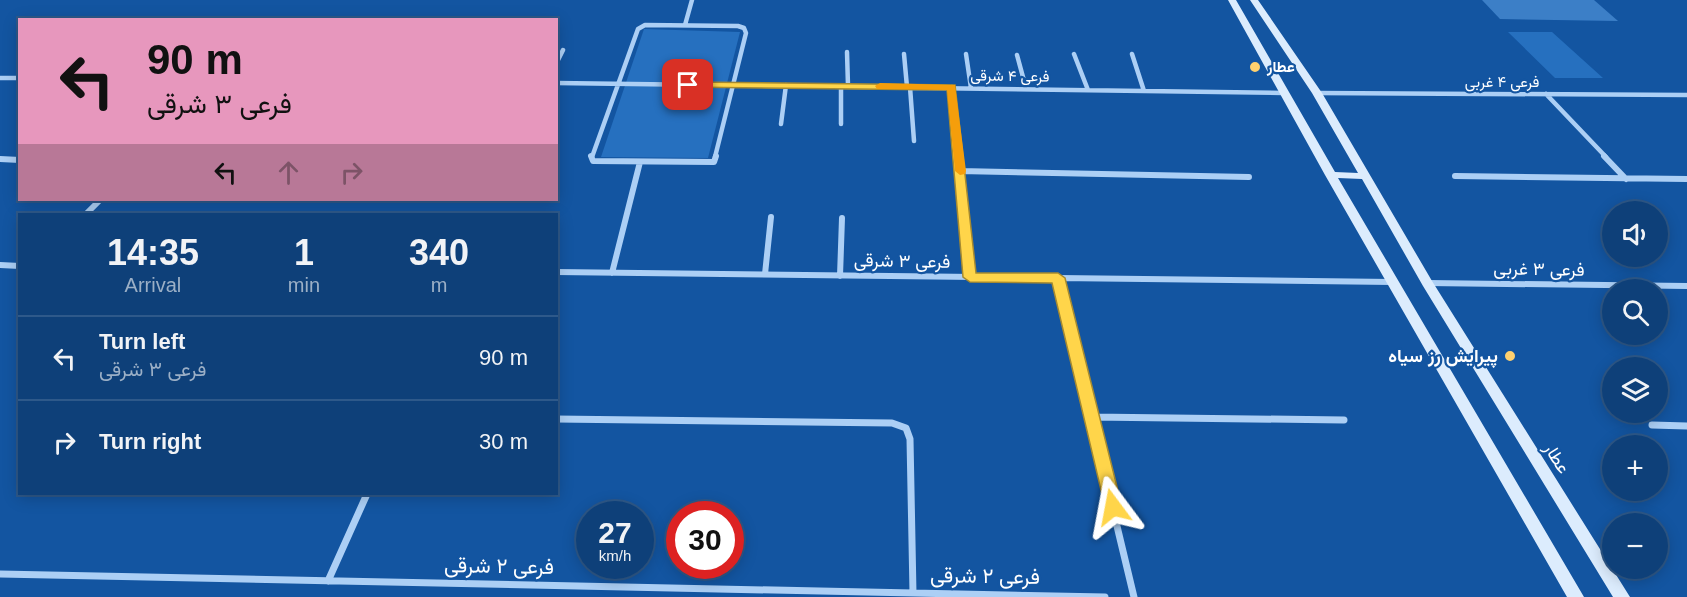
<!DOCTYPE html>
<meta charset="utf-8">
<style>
:root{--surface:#0e4079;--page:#1c4b80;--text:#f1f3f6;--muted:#9bafc6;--line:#2e598a}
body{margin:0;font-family:Helvetica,Vazirmatn,sans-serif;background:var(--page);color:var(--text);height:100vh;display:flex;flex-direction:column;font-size:22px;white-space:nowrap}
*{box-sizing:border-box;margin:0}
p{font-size:20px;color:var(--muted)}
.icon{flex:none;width:33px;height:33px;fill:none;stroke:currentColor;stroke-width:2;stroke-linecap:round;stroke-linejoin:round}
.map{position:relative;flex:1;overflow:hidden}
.panel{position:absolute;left:18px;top:213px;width:540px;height:282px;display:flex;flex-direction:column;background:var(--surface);border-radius:0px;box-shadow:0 3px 15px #0003,0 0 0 2px var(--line)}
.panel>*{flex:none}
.banner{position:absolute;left:18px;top:18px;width:540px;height:183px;border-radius:0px;box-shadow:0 3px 15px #0003,0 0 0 2px var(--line);background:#e797bd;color:#111;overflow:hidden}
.buttons{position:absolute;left:1602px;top:201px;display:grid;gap:12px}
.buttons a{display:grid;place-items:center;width:66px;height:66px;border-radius:50%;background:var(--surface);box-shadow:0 3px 15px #0003,0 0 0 2px var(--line);font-size:30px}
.speed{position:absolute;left:576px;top:501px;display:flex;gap:12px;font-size:30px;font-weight:700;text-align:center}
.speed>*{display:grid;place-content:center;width:78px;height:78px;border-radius:50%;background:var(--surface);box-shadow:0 3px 15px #0003,0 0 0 2px var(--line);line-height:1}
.speed small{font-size:15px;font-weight:400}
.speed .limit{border:9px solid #d22;background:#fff;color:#111}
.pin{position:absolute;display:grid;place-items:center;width:51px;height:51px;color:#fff;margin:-26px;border-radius:12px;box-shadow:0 3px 9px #0006}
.me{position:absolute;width:66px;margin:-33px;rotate:347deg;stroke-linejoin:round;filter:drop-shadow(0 0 4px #0008)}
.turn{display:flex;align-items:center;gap:21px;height:126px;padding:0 30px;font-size:27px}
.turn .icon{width:78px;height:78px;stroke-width:2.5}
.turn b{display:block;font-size:42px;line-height:51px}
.lanes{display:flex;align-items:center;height:57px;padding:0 30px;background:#0003;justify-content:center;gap:30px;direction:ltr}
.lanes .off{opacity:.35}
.eta{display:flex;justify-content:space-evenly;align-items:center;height:102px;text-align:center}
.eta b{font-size:36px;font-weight:800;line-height:42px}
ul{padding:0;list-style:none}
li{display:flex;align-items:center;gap:18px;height:84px;padding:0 30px;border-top:2px solid var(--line)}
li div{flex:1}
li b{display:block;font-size:22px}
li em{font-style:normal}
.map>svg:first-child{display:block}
</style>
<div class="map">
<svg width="1687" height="597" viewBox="0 0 1687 597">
<rect width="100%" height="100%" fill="#1355a1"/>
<path fill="#2670bf" d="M644,29L740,32L708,158L601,157Z
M1508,32H1552L1603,78H1555Z"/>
<path fill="#3c7fc7" d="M1482,0H1594L1618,21L1500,19Z"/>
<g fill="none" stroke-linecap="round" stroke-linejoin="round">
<path stroke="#accff5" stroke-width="4.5" d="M685,25L692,0
M847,52L848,86
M904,54L907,87
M966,54L971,88
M1074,54L1088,90
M1132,54L1144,91
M1017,55L1026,88
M556,64L563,50
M0,78H20
M556,83L1283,93
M841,86V124
M910,87L914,141
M952,87L959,157
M1317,93L1687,95
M1546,94L1606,157
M781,124L786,85
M592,157L638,29L645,25L738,26L744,28L746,33L715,157"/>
<path stroke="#accff5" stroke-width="6" d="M591,156L593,161L714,162L716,156
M959,156L970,277
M1604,156L1626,179
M0,159L20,160
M960,171L1249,177
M1455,176L1687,179
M86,214L100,200
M0,265L20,266
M556,272L1392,282
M612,273L640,162
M765,274L771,217
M840,276L842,218
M1058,278L1076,353
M1427,283L1687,286"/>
<path stroke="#accff5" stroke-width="7" d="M1075,351L1134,597
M1092,417L1344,420
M556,419L892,423L906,428L910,439L913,593
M1652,425L1687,426
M0,574L1105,597
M328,581L367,494"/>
<path fill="#dcecfd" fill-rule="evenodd" d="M1228,0H1236L1335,172L1358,173L1312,93L1250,0H1258L1322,93L1432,281L1630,597H1613L1423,286L1362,179L1338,178L1584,597H1567L1325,175Z"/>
</g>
<path fill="#ffd54a" stroke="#a68a30" stroke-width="1.5" d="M688,82L955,85L976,273H1058L1065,278L1122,507L1119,512L1113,514L1108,512L1105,507L1052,283L970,282L963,277L947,90L684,87L683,85Z"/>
<path fill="#f59e0b" d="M880,83L955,85L966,171L965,174L960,175L955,171L947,90L877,89L875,86Z"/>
<g fill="#ffd16f" stroke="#1355a1" stroke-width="2">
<circle cx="1255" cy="67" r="6"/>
<circle cx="1510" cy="356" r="6"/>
</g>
<g text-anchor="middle" stroke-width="4.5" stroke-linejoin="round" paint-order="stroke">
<g font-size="15" font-weight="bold" fill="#fff" stroke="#1355a1" text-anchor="start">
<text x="1267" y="72">عطار</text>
</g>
<g font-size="15" fill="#fff" stroke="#1355a1">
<text transform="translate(1010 76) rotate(1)" y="5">فرعی ۴ شرقی</text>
<text x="1502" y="87">فرعی ۴ غربی</text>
</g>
<g font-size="18" fill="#fff" stroke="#1355a1">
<text transform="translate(902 261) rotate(1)" y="6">فرعی ۳ شرقی</text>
<text transform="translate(1539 269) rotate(1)" y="6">فرعی ۳ غربی</text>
<text transform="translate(1557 458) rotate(58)" y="6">عطار</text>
</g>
<g font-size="18" font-weight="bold" fill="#fff" stroke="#1355a1" text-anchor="end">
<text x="1498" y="362">پیرایش رز سیاه</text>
</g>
<g font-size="21" fill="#fff" stroke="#1355a1">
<text transform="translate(499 566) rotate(1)" y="7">فرعی ۲ شرقی</text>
<text transform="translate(985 576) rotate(1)" y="7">فرعی ۲ شرقی</text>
</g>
</g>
</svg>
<div class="buttons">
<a><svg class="icon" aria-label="sound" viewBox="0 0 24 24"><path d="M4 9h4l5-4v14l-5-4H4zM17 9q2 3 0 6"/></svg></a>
<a><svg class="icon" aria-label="search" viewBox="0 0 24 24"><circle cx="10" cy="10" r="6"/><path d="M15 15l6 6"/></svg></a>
<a><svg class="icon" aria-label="layers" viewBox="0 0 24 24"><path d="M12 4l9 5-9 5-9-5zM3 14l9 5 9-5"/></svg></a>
<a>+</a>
<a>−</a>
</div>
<div class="speed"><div>27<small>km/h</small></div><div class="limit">30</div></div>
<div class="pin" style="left:688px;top:85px;background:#d93025"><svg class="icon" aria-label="arrive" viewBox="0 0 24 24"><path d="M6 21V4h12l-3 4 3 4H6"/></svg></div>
<svg class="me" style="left:1113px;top:507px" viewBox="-20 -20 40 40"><path d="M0-17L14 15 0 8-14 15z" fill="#ffd54a" stroke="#fff" stroke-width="4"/></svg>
<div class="banner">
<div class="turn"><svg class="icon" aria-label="left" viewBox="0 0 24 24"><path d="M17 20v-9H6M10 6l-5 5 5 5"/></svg><div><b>90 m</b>فرعی ۳ شرقی</div></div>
<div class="lanes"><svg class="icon" aria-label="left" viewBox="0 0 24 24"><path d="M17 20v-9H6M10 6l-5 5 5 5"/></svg><svg class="icon off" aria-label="ahead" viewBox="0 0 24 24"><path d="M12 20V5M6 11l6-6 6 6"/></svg><svg class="icon off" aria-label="right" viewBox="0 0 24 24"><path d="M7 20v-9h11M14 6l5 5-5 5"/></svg></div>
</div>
<section class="panel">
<div class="eta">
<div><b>14:35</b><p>Arrival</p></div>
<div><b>1</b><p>min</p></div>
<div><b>340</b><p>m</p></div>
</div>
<ul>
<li><svg class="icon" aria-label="left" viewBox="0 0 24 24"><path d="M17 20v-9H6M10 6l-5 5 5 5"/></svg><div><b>Turn left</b><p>فرعی ۳ شرقی</p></div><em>90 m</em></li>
<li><svg class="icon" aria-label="right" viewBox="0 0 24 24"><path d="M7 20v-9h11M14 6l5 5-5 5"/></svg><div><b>Turn right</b></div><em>30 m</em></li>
</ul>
</section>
</div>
